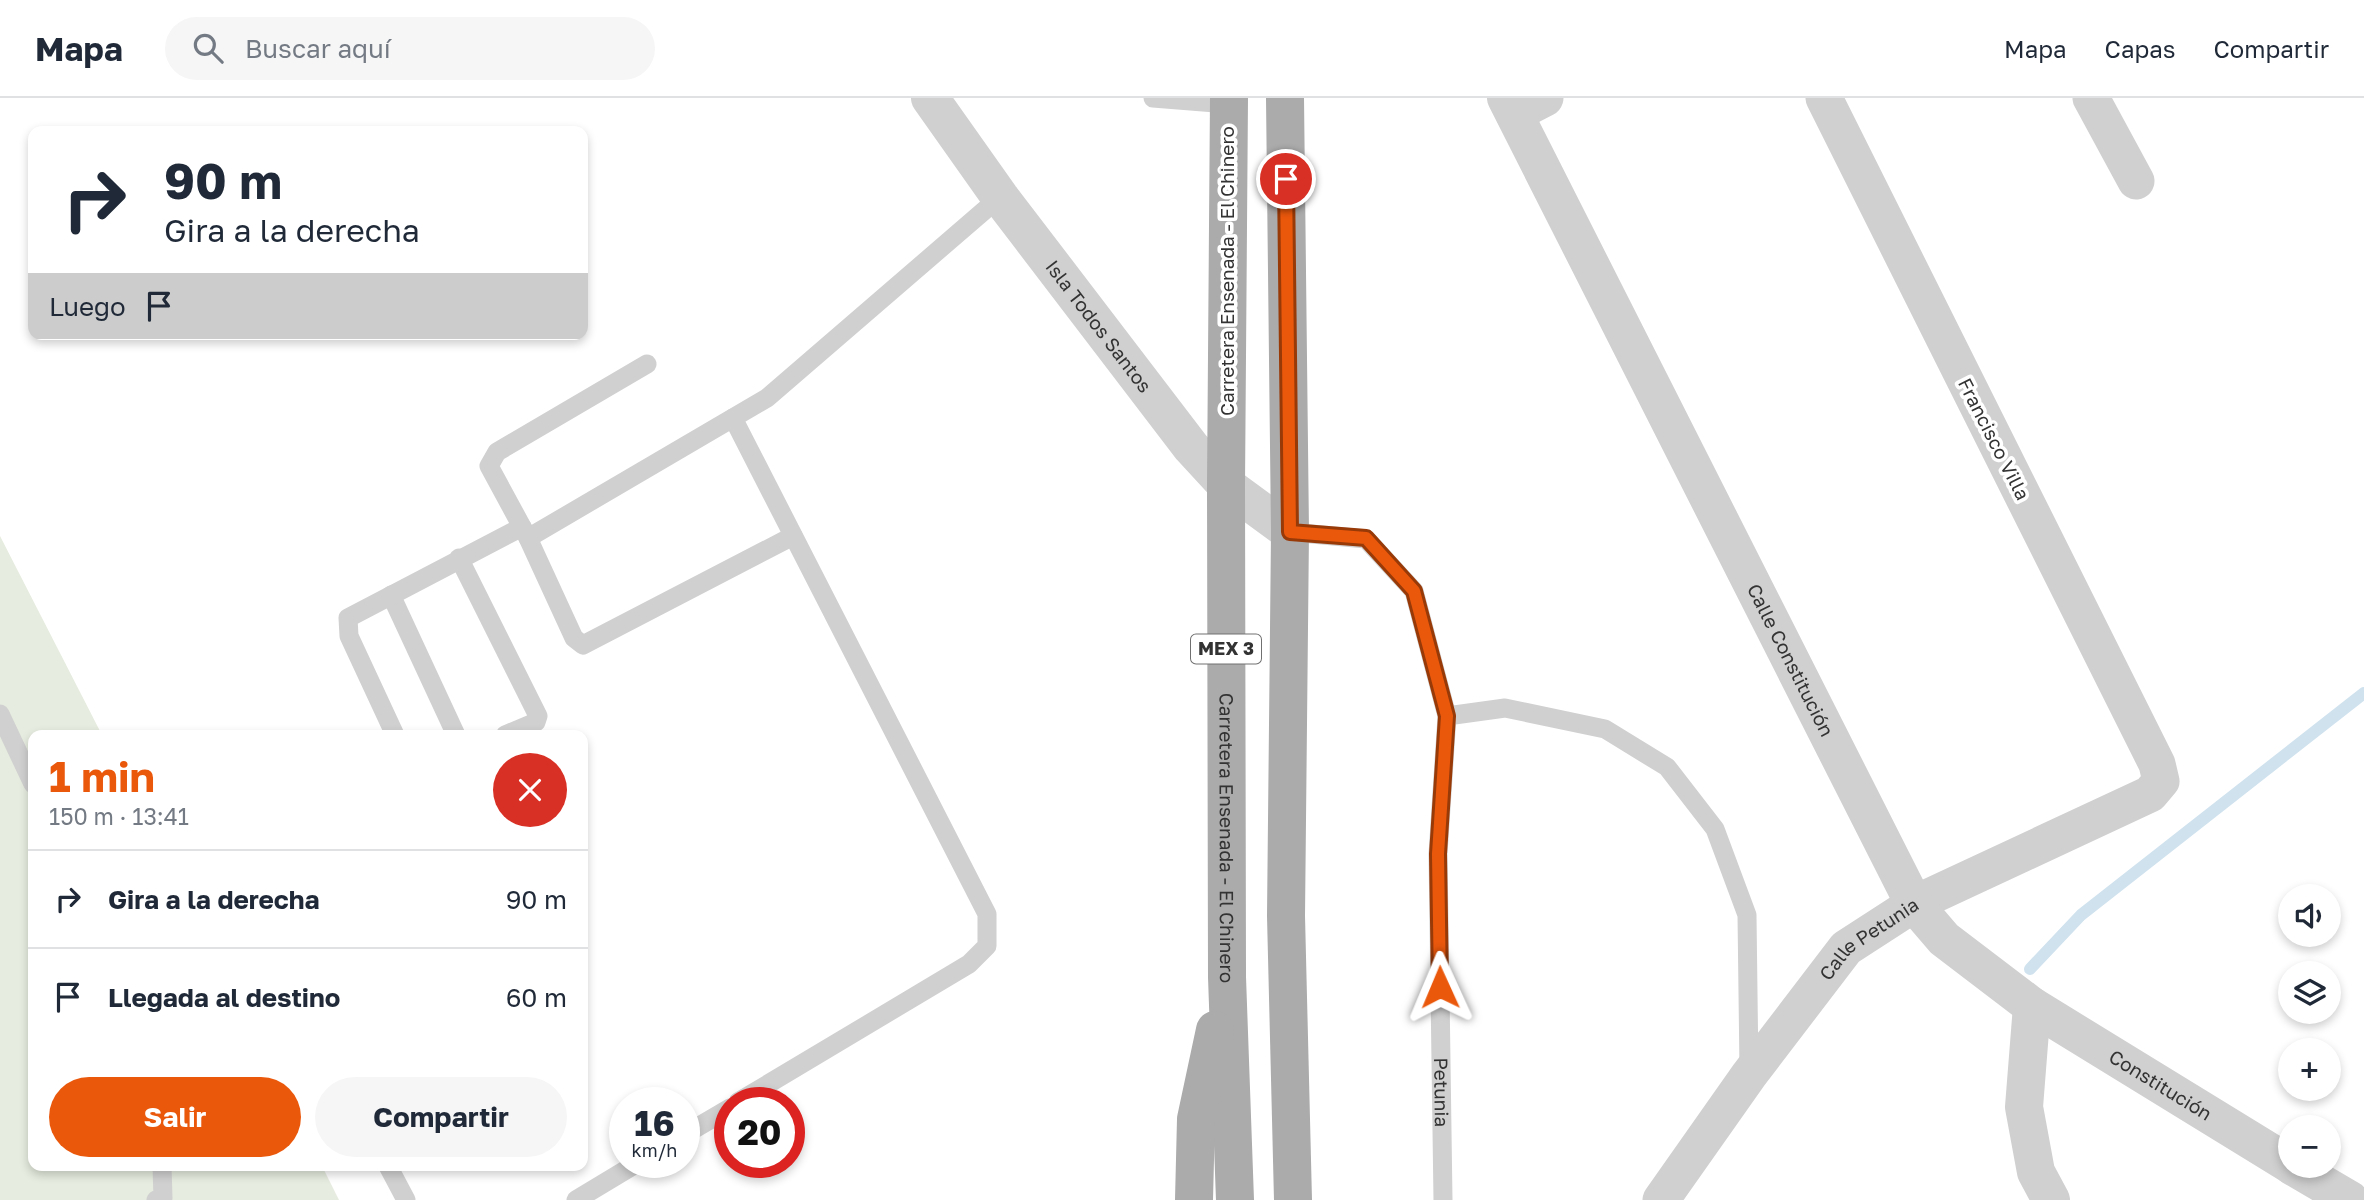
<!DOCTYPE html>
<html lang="es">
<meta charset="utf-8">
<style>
:root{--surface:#fff;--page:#f6f6f7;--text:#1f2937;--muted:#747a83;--line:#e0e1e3;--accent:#ea580c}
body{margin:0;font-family:"Golos Text",sans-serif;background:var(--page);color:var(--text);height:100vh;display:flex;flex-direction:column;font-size:26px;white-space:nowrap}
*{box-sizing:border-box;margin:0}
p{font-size:23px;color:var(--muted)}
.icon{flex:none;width:38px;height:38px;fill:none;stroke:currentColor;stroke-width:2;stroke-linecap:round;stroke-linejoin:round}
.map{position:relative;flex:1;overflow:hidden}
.details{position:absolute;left:28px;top:632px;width:560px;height:441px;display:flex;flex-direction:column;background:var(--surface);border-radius:14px;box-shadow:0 4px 10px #0003}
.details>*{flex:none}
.banner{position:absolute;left:28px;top:28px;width:560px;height:214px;border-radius:14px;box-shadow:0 4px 10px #0003;background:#fff;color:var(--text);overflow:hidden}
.buttons{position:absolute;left:2278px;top:786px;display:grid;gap:14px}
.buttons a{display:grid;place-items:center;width:63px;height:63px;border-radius:50%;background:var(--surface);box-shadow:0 4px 10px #0003;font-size:35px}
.speed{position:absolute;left:609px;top:989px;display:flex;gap:14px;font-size:35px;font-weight:700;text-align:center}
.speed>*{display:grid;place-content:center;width:91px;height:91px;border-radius:50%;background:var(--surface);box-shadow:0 4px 10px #0003;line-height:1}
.speed small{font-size:18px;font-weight:400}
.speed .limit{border:10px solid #d22;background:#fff;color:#111}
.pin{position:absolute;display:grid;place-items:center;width:60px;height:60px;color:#fff;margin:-30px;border:4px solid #fff;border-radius:50%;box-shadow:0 2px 7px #0007}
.me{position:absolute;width:77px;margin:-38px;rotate:359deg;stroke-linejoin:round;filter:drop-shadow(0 0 5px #0008)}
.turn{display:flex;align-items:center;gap:24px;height:147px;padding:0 21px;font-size:32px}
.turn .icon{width:91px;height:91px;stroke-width:2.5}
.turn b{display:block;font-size:49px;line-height:60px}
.then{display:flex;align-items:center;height:66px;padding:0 21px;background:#0003;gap:14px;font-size:26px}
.round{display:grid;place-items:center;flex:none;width:74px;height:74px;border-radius:37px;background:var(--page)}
.overview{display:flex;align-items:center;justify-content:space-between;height:119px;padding:0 21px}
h1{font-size:42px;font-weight:700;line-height:52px;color:var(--accent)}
.primary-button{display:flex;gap:14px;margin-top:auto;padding:14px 21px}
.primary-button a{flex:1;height:80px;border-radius:42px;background:var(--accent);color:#fff;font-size:28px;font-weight:700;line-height:80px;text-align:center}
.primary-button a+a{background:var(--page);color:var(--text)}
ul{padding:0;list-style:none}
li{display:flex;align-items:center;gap:21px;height:98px;padding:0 21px;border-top:2px solid var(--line)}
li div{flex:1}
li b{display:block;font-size:26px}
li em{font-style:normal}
header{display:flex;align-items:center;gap:42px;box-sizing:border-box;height:98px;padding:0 35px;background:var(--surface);border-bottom:2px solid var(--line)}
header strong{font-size:33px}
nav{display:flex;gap:38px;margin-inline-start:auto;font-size:24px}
.search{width:490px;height:63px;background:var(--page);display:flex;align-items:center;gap:18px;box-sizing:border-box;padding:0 24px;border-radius:38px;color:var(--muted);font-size:26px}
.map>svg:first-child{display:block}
</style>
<header>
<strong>Mapa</strong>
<div class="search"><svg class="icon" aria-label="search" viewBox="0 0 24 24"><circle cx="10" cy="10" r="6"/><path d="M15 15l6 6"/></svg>Buscar aquí</div>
<nav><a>Mapa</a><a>Capas</a><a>Compartir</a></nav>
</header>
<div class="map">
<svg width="2364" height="1102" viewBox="0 0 2364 1102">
<rect width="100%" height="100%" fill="#fff"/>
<path fill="#e6ecdf" d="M0,438L102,637H33V1068H322L339,1102H0Z"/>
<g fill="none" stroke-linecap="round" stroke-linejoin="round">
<path stroke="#cfe2ee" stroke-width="12" d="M2030,871L2081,817L2364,595"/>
<g stroke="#d0d0d0" stroke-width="19">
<path d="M1153,0L1228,6"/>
<path d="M647,266L497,354L489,368L528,440L574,540L583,547L793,438"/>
<path d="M733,320L987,816V848L969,866L738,1004"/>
<path id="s1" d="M1290,434L1366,441L1414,493L1447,618L1438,756L1443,1102"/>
<path d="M528,440L767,300L1000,99"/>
<path d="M459,460L538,618L536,624L505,637"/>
<path d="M391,497L456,637"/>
<path d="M0,616L33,686"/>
<path d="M1447,618L1505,610L1605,631L1667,669L1715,731L1747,817L1749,973"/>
<path d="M395,637L349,538L348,520L522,429"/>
<path d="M684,1037L730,1010"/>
<path d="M388,1068L406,1102"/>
<path d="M156,1102L163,1100L162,1068"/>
<path d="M576,1102L639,1064"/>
</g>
<g stroke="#d0d0d0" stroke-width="37">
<path d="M2091,0L2136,83"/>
<path d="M1514,16L1545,0"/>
<path id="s2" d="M1661,1102L1749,977L1846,850L1914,806L2150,696L2161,683L2157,666L1824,0"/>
</g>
<g stroke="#d0d0d0" stroke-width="38">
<path id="s3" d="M930,0L1000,99L1191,349L1226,387L1290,434"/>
<path id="s4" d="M1506,0L1914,806L1944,841L2032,908L2291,1067"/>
<path d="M2032,908L2024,1009L2036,1074L2051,1102"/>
<path d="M2292,1068L2350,1102"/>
</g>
<g stroke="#ababab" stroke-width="38">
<path id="s5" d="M1229,0L1226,387L1227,879L1235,1102"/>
<path d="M1285,0L1290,434L1286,818L1293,1102"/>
<path d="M1194,1102L1196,1021L1215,932"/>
</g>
</g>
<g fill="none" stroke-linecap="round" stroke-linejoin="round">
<defs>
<path id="route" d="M1286,81L1290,434L1366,440L1414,493L1447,618L1438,756L1440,889"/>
</defs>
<use href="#route" stroke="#983908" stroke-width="18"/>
<use href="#route" stroke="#ea580c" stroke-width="12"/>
</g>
<g text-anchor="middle" stroke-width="7" stroke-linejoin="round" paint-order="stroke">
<rect fill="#fff" stroke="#707070" stroke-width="2" x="1191" y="536.5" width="70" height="29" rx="5"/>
<g font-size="18" font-weight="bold" fill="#333">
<text x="1226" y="557">MEX 3</text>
</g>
<g font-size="19" fill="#333" stroke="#fff">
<text transform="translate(1227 173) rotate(-90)" y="7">Carretera Ensenada - El Chinero</text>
<text dy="7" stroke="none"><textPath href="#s3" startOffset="284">Isla Todos Santos</textPath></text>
<text transform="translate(1994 341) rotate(63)" y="7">Francisco Villa</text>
<text dy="7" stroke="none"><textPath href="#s4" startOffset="630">Calle Constitución</textPath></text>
<text dy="7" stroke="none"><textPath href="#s5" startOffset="740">Carretera Ensenada - El Chinero</textPath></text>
<text dy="7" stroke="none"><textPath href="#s2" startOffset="336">Calle Petunia</textPath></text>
<text dy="7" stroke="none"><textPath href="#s4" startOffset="1211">Constitución</textPath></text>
<text dy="7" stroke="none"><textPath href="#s1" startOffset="653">Petunia</textPath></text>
</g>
</g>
</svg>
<div class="buttons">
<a><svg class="icon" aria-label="sound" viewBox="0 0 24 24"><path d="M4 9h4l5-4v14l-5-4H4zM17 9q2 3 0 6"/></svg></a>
<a><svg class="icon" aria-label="layers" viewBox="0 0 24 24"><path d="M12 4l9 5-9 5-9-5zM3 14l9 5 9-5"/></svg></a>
<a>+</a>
<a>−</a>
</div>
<div class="speed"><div>16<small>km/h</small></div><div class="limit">20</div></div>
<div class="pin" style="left:1286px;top:81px;background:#d93025"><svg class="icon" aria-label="arrive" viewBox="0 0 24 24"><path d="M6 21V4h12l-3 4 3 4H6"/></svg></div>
<svg class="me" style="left:1440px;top:889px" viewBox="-20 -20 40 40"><path d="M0-17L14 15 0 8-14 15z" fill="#ea580c" stroke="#fff" stroke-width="4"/></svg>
<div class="banner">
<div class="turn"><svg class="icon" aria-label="right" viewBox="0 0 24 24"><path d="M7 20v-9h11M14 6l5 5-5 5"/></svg><div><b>90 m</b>Gira a la derecha</div></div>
<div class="then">Luego<svg class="icon" aria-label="arrive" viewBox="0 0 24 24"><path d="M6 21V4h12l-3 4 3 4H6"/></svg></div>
</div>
<section class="details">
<div class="overview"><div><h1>1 min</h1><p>150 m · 13:41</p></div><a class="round" style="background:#d93025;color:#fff"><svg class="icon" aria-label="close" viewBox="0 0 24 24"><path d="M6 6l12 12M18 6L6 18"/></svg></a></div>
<ul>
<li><svg class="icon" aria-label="right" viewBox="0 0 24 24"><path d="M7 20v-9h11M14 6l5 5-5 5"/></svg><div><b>Gira a la derecha</b></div><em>90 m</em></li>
<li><svg class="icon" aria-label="arrive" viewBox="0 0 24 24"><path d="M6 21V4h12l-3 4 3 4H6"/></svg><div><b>Llegada al destino</b></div><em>60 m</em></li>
</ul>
<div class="primary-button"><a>Salir</a><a>Compartir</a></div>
</section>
</div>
